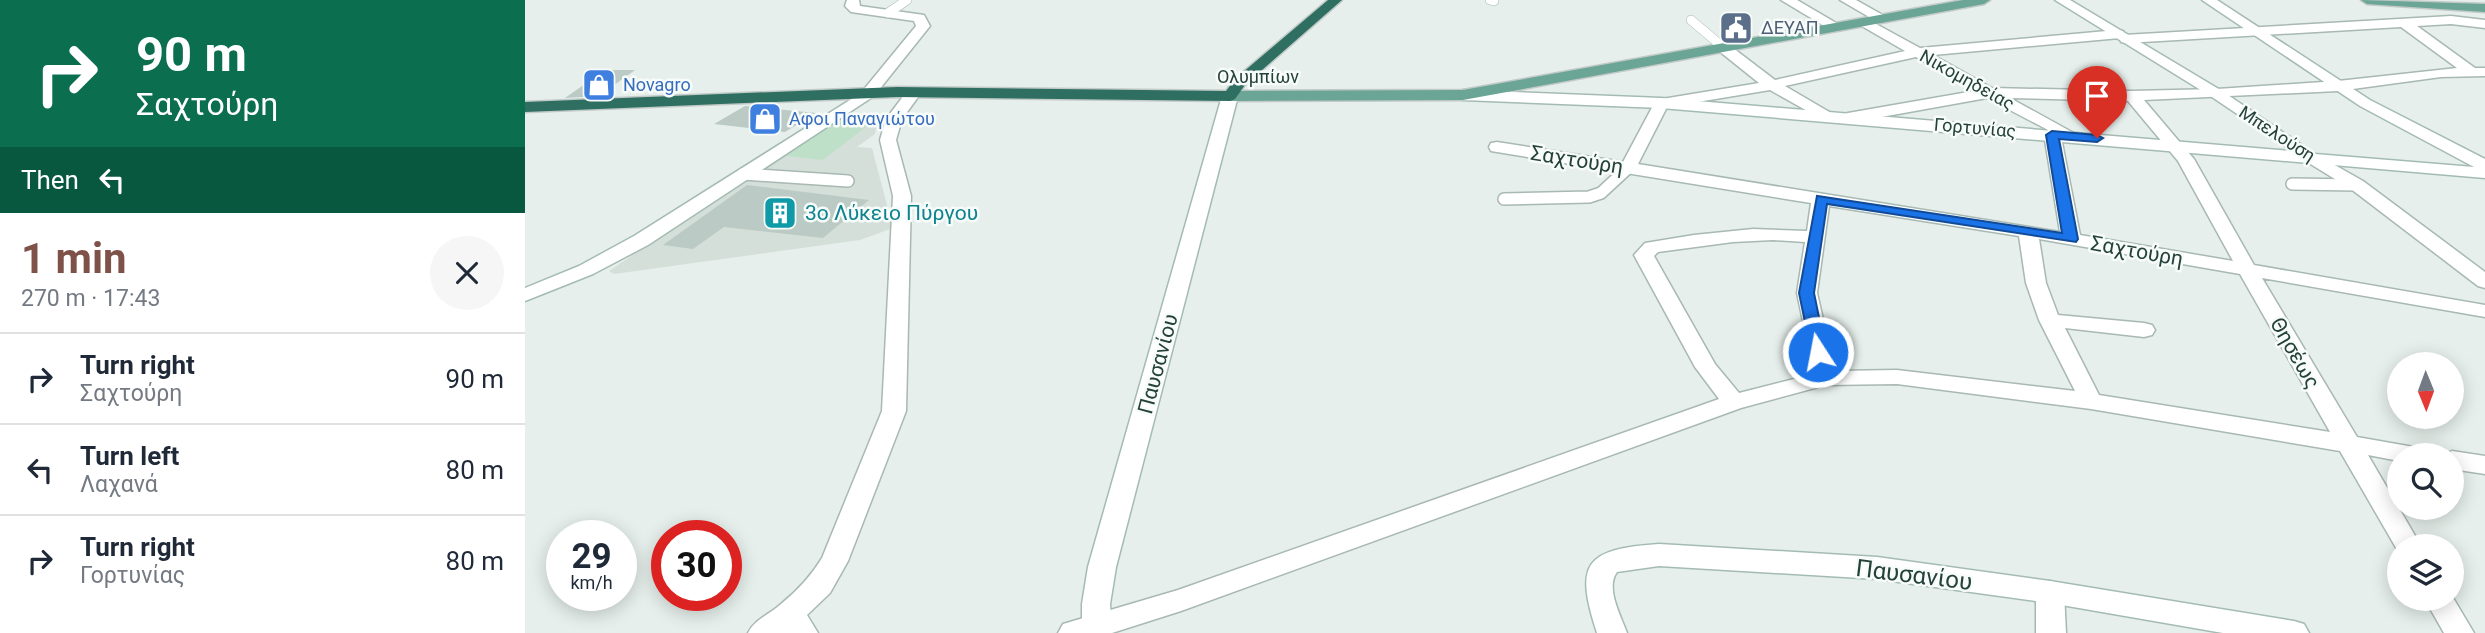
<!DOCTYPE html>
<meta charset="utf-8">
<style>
:root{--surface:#fff;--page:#f6f6f7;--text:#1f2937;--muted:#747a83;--line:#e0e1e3;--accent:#7f5249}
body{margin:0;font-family:Roboto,sans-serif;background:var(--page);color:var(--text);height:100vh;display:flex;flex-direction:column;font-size:26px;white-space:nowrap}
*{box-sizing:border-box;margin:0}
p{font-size:23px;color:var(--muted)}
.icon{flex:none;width:38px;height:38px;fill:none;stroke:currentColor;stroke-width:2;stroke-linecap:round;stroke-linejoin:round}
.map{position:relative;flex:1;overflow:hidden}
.details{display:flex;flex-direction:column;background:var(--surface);width:525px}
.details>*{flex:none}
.guide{background:#0b6e4f;color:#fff;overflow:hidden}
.needle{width:46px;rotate:179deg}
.fabs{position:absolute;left:1862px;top:352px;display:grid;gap:14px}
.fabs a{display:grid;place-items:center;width:77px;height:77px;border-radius:50%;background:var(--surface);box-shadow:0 4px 18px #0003;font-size:35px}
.speed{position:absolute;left:21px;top:520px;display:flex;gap:14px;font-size:35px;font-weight:700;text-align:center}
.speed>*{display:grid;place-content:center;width:91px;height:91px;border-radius:50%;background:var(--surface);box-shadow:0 4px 18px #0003;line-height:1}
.speed small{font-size:18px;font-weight:400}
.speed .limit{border:10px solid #d22;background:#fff;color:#111}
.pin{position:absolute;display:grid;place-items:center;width:60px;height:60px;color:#fff;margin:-72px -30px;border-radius:50% 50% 50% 0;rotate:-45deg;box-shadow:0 0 7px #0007}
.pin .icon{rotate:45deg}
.me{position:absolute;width:77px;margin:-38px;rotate:349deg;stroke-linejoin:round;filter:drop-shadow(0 0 5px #0008)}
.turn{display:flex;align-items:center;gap:24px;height:147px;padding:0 21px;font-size:32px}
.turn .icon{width:91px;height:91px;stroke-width:2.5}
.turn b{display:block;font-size:49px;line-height:60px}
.then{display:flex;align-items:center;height:66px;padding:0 21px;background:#0003;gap:14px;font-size:26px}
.round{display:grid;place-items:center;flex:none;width:74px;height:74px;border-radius:37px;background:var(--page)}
.head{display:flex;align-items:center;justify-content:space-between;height:119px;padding:0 21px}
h1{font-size:42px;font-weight:700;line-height:52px;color:var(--accent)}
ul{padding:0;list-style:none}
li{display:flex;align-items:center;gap:21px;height:91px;padding:0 21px;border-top:2px solid var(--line)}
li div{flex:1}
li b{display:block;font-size:26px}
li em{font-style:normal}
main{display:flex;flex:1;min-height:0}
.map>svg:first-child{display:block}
</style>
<main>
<section class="details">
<div class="guide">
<div class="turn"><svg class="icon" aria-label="right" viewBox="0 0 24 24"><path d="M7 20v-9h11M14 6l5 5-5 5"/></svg><div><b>90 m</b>Σαχτούρη</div></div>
<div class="then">Then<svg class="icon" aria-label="left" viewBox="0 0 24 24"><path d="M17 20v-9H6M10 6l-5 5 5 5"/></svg></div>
</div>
<div class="head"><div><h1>1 min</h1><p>270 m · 17:43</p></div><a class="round"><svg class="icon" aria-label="close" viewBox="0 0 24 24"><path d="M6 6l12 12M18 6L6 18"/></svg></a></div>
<ul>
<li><svg class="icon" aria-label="right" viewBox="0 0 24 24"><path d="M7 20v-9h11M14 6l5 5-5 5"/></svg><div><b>Turn right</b><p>Σαχτούρη</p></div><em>90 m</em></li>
<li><svg class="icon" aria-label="left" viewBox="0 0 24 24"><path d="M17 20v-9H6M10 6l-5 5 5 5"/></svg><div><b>Turn left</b><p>Λαχανά</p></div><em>80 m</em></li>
<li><svg class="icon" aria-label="right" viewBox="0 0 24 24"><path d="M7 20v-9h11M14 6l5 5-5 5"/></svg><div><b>Turn right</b><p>Γορτυνίας</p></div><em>80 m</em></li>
</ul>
</section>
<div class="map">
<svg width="1960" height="633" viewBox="0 0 1960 633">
<rect width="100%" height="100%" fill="#e6efeb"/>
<path fill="#d4dfda" d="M311,117L353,118L350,134L332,147L347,148L368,228L335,240L89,274L84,271Z"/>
<path fill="#bfe0c8" d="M313,119L347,122L298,160L261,156Z"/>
<path fill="#bbcac4" d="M80,70H110L74,96L40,98Z
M220,106L291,113L260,132L189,124Z
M222,185L344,200L298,238L199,227L168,249L138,245Z"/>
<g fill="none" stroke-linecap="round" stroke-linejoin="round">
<defs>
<path id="lane-far1" d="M965,0L969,1
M363,13L382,0
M1166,20L1199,48"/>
<path id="lane" d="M218,174L323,181
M1767,184L1832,185
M979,199L1064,197L1076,193L1103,168"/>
<path id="street" d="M322,0H334L335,6L399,15L405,26L349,96L344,98L336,93L391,26L389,21L326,12L320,6Z
M1256,0H1272L1318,27L1316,30H1306Z
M1315,0H1331L1363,18L1361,21H1351Z
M1926,16L1960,20V28L1926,24L1892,26L1950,68H1960V76L1916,77L1813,91L1619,100L1669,159L1729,265L1960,305V317L1737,278L1832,437L1900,449L1903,455H1874V461L1843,455L1896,546H1874V553L1815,451L1566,409L1372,384L1301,385L1216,408L656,611L587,633H533L538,624L653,590L1194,399L1170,367L1109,255L1120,243L1169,235L1228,229L1282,231L1286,203L972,152L966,151L964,147L966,143L972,142L1098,162L1131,100L1234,83L1194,51V45H1204L1250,80L1380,51L1335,25L1333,22L1340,18L1395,48L1593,30L1598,31L1599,35ZM1876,27L1932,68L1813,81L1692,89L1607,91L1467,88L1408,55L1595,38L1596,42L1601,43ZM1391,57L1449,91L1323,113L1317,115L1315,118L1317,121L1323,123L1462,98L1523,130L1519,134L1535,232L1113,164L1142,107L1245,90L1300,121L1308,116L1306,113L1260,86ZM1485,98L1603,101L1653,161L1708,261L1555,235L1536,137L1546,141L1554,136ZM1304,206L1494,236L1501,283L1514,320L1550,391L1372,370L1310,371L1292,293ZM1514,239L1715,274L1805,432L1574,395L1540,328L1619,337L1627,335L1630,330L1627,325L1619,323L1533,315L1521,283ZM1248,240L1280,242L1272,293L1289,374L1214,393L1190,364L1129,256L1133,252L1208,242Z
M388,88L396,93L377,119L371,140L386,196L381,411L323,561L305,593L282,615L293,633H223C230,619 245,614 256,604C273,590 286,576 297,558L357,411L368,196L355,140L361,119L383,90Z
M1785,151L1838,181L1960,272V288L1953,286L1826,189L1779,160L1777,156L1779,152Z
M1927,451L1960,456V474L1927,469V455H1918Z
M1525,581L1535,584L1539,592L1541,633H1511V592L1515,584Z
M1927,596L1949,633H1919L1899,598H1927Z"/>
<path id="secondary" d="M1530,0H1545L1697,91L1790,154L1949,167L1835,106L1677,0H1692L1845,100L1960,159V178L1136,108L938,100L930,95L938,90L1136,98L1767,151L1687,97Z
M344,88L349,90L352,93L349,96L123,245L68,274L0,301V288L54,266L109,236Z
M705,91L713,96L591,567L585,604L587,633H557V604L563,567L697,96Z
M1134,544L1352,557L1525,581L1769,621L1779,624L1784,633H1698L1525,603L1352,579L1134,566L1092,572C1080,588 1096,616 1102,633H1072C1049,563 1060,549 1134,544Z"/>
<path id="primary" d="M1438,0H1465L1459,4L938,100L705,101L697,96L705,91L938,90Z
M1836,0L1960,4V12L1842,4Z"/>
<path id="highway" d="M803,0H817L720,85L710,99L705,101L372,97L0,112V102L372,87L701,91L710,79Z"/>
</defs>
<use href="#lane-far1" stroke="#a8b8b2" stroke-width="10"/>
<use href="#lane" stroke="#a8b8b2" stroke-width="14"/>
<use href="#street" stroke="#a8b8b2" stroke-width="3"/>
<use href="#secondary" stroke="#a4bbb3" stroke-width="3"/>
<use href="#primary" stroke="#c2cac8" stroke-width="3"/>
<use href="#highway" stroke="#c2cac8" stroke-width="3"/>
<use href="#lane-far1" stroke="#fff" stroke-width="9"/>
<use href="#lane" stroke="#fff" stroke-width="11"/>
<use href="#street" fill="#fff" fill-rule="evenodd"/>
<use href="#secondary" fill="#fff" fill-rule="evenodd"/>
<use href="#primary" fill="#6aa596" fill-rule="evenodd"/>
<use href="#highway" fill="#2f6f62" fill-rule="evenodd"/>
</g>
<path fill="#1a73e8" stroke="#114b97" stroke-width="2" d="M1527,131L1572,135L1578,138L1572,142L1534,139L1553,239L1551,242L1302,204L1289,293L1301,352L1293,357L1287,356L1274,293L1292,196L1537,233L1521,135Z"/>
<defs>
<symbol id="civic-square" viewBox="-11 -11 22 22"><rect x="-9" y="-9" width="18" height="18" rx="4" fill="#5c6f8a" stroke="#f7fbf9"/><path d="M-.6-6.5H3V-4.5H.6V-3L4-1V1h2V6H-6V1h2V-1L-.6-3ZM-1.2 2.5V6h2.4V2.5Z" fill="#fff"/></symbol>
<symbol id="shop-square" viewBox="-11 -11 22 22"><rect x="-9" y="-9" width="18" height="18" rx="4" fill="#3f7fe0" stroke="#f7fbf9"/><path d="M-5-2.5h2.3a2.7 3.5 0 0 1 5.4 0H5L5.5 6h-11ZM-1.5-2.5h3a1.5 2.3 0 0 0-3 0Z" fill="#fff"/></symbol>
<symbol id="building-square" viewBox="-11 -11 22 22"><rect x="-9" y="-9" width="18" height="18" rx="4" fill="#0f9aa8" stroke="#f7fbf9"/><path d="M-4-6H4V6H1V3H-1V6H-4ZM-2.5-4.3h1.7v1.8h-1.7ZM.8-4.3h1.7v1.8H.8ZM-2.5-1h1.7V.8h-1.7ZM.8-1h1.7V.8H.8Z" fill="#fff"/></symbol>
</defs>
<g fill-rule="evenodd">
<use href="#civic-square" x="1192" y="9" width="38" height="38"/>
<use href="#shop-square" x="55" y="66" width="38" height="38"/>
<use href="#shop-square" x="221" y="100" width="38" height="38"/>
<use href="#building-square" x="236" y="194" width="38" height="38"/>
</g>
<g text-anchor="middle" stroke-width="5" stroke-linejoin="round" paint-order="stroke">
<g font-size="18" fill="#4e5e75" stroke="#f7fbf9" text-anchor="start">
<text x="1236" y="34">ΔΕΥΑΠ</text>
</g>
<g font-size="18" fill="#24423a" stroke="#f7fbf9">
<text x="733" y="83">Ολυμπίων</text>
<text transform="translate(1442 80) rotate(29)" y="6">Νικομηδείας</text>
<text transform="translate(1450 128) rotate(5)" y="6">Γορτυνίας</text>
<text transform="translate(1752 134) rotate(33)" y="6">Μπελούση</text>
</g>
<g font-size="18" fill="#366cbe" stroke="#f7fbf9" text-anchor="start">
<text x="98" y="91">Novagro</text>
<text x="264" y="125">Αφοι Παναγιώτου</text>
</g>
<g font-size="21" fill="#24423a" stroke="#f7fbf9">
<text transform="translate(1052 160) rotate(9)" y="7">Σαχτούρη</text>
<text transform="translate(1612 251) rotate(10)" y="7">Σαχτούρη</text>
<text transform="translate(1770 353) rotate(60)" y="7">Θησέως</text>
<text transform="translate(633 364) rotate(-75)" y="7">Παυσανίου</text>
</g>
<g font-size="21" fill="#0d838f" stroke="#f7fbf9" text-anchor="start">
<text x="280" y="220">3o Λύκειο Πύργου</text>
</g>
<g font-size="24" fill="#24423a" stroke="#f7fbf9">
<text transform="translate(1389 575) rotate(7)" y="8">Παυσανίου</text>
</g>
</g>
</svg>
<div class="fabs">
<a><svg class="needle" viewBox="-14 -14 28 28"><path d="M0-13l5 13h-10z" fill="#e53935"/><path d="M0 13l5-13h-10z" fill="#747a83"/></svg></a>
<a><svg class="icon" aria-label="search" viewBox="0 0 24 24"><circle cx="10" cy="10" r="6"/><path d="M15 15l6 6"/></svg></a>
<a><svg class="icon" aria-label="layers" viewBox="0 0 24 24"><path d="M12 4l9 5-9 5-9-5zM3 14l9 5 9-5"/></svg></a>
</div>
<div class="speed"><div>29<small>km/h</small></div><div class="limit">30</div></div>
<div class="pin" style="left:1572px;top:138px;background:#d93025"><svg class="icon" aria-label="arrive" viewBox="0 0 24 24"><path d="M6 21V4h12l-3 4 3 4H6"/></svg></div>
<svg class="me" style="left:1293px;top:352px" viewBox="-20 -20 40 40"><circle r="17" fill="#1a73e8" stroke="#fff" stroke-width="3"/><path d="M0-11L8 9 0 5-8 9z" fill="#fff"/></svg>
</div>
</main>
